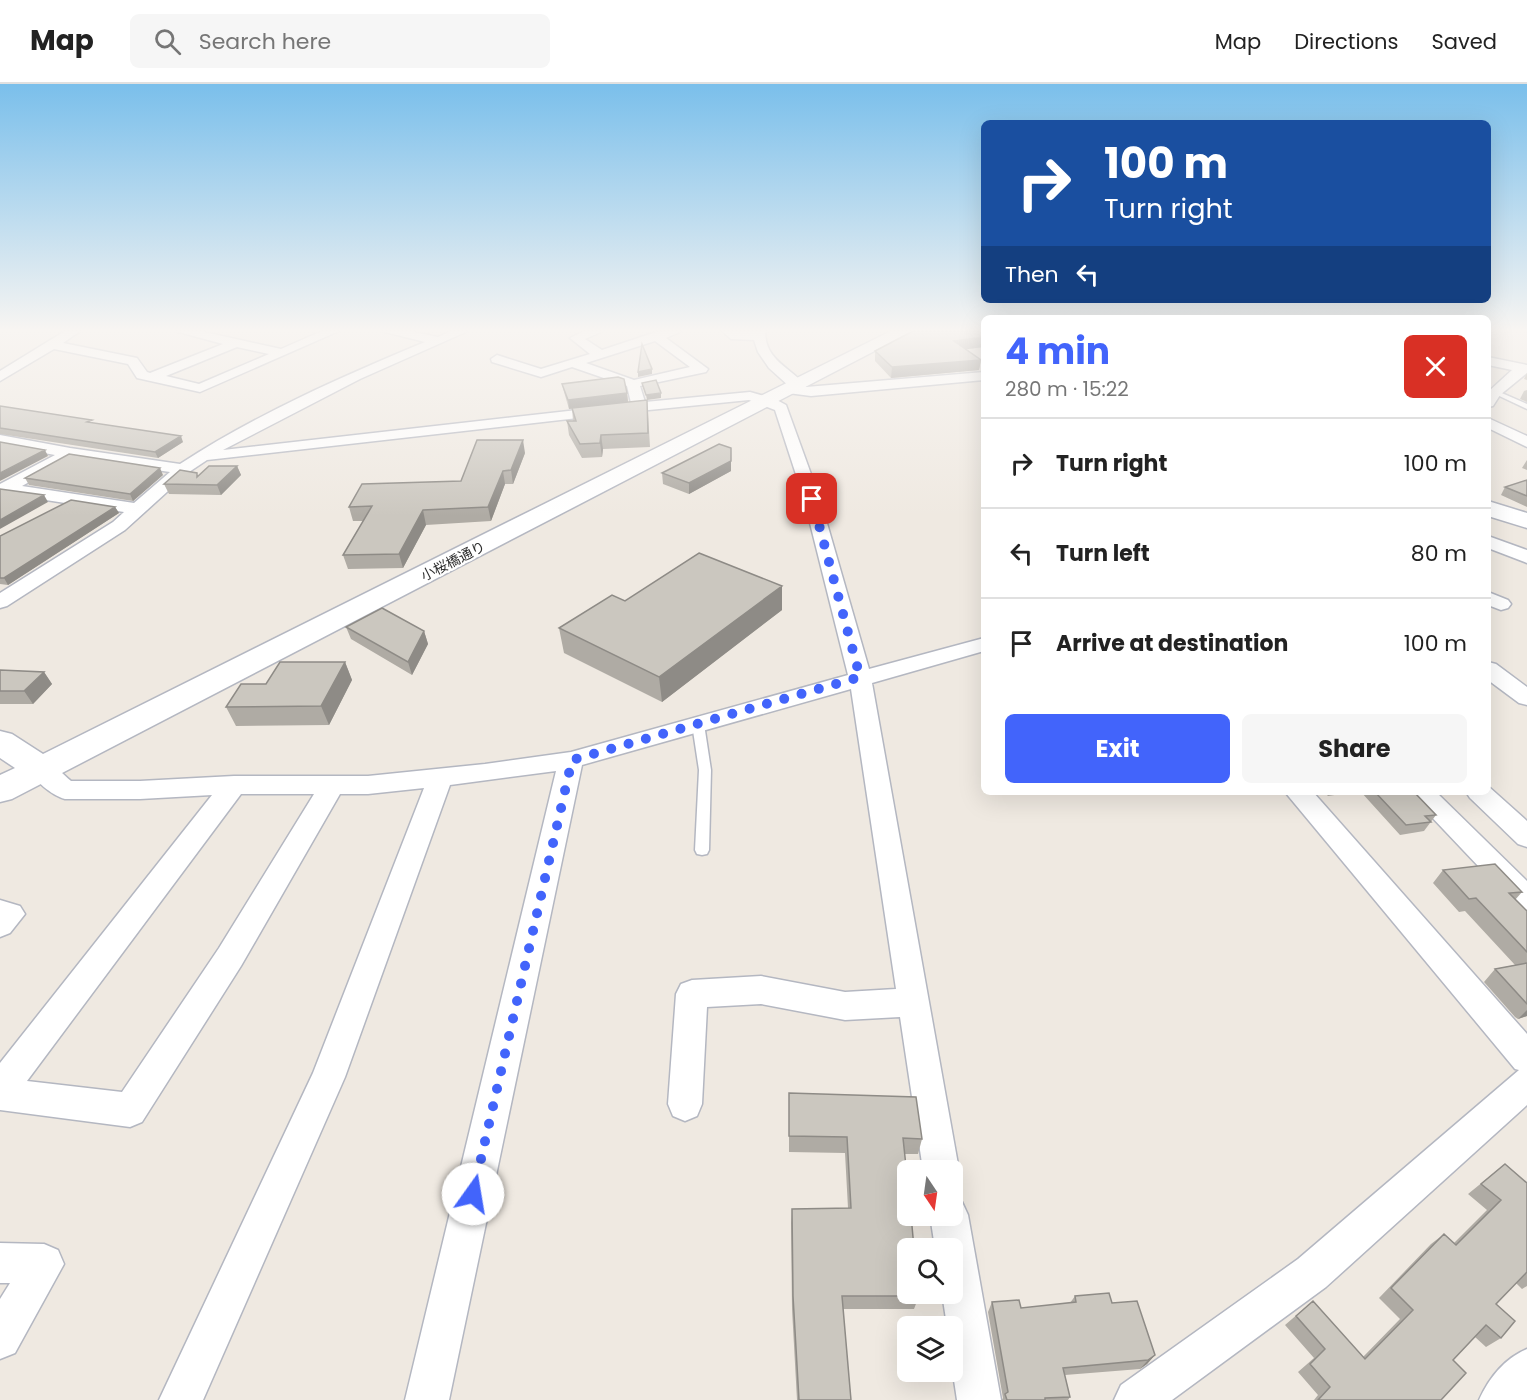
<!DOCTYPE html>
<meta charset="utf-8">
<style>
:root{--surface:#fff;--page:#f6f6f6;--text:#222;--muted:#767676;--line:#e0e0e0;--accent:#4264fb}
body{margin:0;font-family:Poppins,"Noto Sans JP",sans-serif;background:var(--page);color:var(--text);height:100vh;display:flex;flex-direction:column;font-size:22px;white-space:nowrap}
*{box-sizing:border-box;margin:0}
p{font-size:20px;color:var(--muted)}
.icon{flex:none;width:33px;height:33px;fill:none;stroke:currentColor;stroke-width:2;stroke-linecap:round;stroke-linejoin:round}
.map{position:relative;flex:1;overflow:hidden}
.side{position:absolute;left:981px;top:231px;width:510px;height:480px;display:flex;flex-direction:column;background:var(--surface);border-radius:9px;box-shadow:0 6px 24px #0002}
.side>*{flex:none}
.guide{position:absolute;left:981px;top:36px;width:510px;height:183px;border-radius:9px;box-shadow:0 6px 24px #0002;background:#1a4fa0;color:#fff;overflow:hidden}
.needle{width:39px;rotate:167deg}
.fabs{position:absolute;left:897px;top:1076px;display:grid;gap:12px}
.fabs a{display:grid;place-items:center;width:66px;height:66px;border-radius:9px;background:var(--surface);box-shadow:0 6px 24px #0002;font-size:30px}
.pin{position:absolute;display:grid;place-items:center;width:51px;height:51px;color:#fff;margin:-26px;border-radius:12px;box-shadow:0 3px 9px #0006}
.me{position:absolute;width:66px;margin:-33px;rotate:13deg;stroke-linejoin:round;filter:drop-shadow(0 0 4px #0008)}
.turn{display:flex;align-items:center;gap:21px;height:126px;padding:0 24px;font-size:27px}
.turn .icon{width:78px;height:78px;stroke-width:2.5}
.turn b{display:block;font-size:42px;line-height:51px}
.then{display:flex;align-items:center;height:57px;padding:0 24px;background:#0003;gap:12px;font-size:22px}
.round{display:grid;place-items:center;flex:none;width:63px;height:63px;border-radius:9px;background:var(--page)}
.summary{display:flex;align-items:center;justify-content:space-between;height:102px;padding:0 24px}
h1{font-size:36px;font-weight:700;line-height:45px;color:var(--accent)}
.button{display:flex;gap:12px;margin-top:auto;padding:12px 24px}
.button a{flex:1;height:69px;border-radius:9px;background:var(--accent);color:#fff;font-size:24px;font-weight:700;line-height:69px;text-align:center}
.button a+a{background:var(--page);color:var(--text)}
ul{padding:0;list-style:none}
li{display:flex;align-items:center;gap:18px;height:90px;padding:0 24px;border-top:2px solid var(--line)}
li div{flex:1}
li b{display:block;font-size:22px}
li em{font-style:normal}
header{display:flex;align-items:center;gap:36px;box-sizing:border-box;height:84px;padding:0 30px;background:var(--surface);border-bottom:2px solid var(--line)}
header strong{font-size:28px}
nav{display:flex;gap:33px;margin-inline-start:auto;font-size:21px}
.search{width:420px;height:54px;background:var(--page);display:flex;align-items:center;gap:15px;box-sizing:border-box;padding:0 21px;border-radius:9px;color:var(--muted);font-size:22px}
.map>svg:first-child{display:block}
</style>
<header>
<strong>Map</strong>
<div class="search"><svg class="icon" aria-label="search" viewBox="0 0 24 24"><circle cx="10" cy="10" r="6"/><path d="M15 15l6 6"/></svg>Search here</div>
<nav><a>Map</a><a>Directions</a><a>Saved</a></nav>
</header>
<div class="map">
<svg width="1527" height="1316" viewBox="0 0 1527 1316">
<rect width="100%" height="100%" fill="#efe9e1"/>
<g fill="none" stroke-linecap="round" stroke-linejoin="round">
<defs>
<path id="lane" d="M1493,307H1497L1527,320V325L1493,309Z
M698,636L704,640L711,686L709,766L707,770L702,771L697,770L695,766L699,686L692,640Z"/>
<path id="street" d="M65,247H80L63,259L137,274L147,288L150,289L223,260L175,247H200L281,265L322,247H339L200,308L137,294L128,280L54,265L0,297V287ZM237,263L269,270L199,300L166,292Z
M381,247H409L438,253L451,247H468L360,295L223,366L604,323L611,327L604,331L207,376L189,388L125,446L7,522L0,524V509L113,438L124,428L0,409V400L55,371L0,361V351L70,364L180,380C257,330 341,293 425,258ZM72,374L170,388L134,419L22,402Z
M584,247H603L585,255L602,266L656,248L682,247L666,254L708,285L706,288L640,302L645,318L750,308L775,315L786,321L820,415L869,585L984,554V567L872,599L959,1086L952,1099V1086H923L900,933L845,936L761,920L707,923L702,1020L697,1032L685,1037L673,1032L668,1020L676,910L681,900L692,896L761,892L845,908L896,905L851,605L582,681L449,1316H405L556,687L450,701L345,993L203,1316H159L313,989L424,704L368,710H340L241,882L142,1038L130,1043L0,1026V979L212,711L140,715H65C51,711 35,697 28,684L31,678C49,673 58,686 71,697H140L234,692H368L485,680L571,668L848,591L804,415L775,326L749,316L639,327L632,323L627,302L572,283L541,293L492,278L491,275L497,271L541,285L590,270L570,254ZM655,257L690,283L634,296L586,279ZM241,710H314L219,864L122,1008L27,997Z
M722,247H765C765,278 792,283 806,303L984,288V296L811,312L788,309L786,306L790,303L769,284L758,268L754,256L731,255Z
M1488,273L1527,281V289L1500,311L1493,322L1488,323V308L1512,286L1488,281Z
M1488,334L1527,352V363L1488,344Z
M1488,452L1527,466V479L1488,464Z
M1488,508L1508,516L1511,520L1508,524L1501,526L1488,521Z
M1488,578L1496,580L1527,603V621L1519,619L1488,596Z
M1488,702L1527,737V763L1518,760L1470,714L1466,708H1488Z
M1285,708H1313L1527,950V1021L1326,1203L1172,1316H1114L1121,1301L1298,1175L1519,986L1515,985Z
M1408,708H1436L1527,797V826L1517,823Z
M0,816L20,822L25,830L10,849L0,853Z
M952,1114L962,1118L968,1131L1001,1316H957L952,1283V1242H947L942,1209H952V1164H935L930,1131H952Z
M0,1159L44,1160L58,1166L64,1180L15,1269L0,1275V1215L10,1199H0Z
M1527,1265V1316H1479C1489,1294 1505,1274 1527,1265Z"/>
<path id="secondary" d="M891,247H913L12,715L0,718V691L15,684L0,674V647L12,650L43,670Z
M1488,417L1527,429V444L1488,432Z"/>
</defs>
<use href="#lane" stroke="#b4b7c1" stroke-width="3"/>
<use href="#street" stroke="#b4b7c1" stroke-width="3"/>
<use href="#secondary" stroke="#b4b7c1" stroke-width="3"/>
<use href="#lane" fill="#fff" fill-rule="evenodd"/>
<use href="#street" fill="#fff" fill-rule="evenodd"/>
<use href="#secondary" fill="#fff" fill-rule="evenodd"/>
</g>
<path fill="#afaba4" d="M984,263L966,265L981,276L979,286L891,294L875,277V267Z
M1527,289V296L1524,295Z
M562,300L627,309L628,318L648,329L650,363L603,365L602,373L582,374L569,351L567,337H573L572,324L569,325L564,308Z
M1527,306V318L1520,315L1524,307Z
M0,322L94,339L183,358L158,374L0,350Z
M525,369L513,400H505L491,437L426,441L403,484L348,485L343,471L363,437H353L349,423L461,397Z
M1527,376V386L1522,384Z
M237,382L241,391L221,411L169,410L164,400Z
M731,387L689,410L663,400L662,389Z
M163,391L133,417L29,401L25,394Z
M1527,396V423L1501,411L1505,403Z
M115,423L119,429L8,501L0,500V452Z
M782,502V526L662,618L564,569L559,544L625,517Z
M346,543L424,547L428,560L412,591L351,555Z
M345,578L352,596L329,641L236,642L226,623L266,600Z
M0,586L44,588L52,600L33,620H0Z
M1324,708H1354L1328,712Z
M1361,708H1414L1436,731L1424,747L1400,751Z
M1443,786L1522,808L1515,816L1527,827V932L1518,935L1515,933L1484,898L1495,885L1515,881L1465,827L1459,828L1433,799Z
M789,1009L922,1055L918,1070H904L919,1212L914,1225H843L851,1316H797L792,1225L791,1139L792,1125L848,1124L845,1069L789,1068Z
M1505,1080L1527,1099V1202L1522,1205L1516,1199L1496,1220L1501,1254L1486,1263L1475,1253L1453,1276L1441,1316H1314L1318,1311L1298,1288L1314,1274L1285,1241L1313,1217L1363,1273L1400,1235L1379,1214L1431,1160L1444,1150L1454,1159L1487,1126L1468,1110Z
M1075,1212L1112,1219L1155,1271L1147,1280L1140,1285L1065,1291L1070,1313L1068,1316H1002L1003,1314L988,1228L992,1218L1021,1224L1070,1219Z"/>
<path fill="#8e8b86" d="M984,253V263L953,267L954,257Z
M981,276L979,286L891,294L892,283Z
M652,285V290L638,293V288Z
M627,309L628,318L569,325L568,316Z
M661,309V314L647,316L646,311Z
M601,351L603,365L602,373L600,359Z
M181,352L183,358L158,374L155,368Z
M523,356L525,369L513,400L511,386Z
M731,364V387L689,410V399Z
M45,366L48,372L0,397V389Z
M237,382L241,391L221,411L217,401Z
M160,384L163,391L133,417L130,410Z
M503,387L505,400L491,437L488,423Z
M44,411L48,418L0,445V436Z
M115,423L119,429L8,501L4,494Z
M423,426L426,441L403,484L399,470Z
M782,502V526L662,618L659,593Z
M424,547L428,560L412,591L408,578Z
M345,578L352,596L329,641L321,622Z
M44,588L52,600L33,620L24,607Z
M1527,926V932L1518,935Z
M1155,1271L1147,1280L1140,1285L1148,1276Z"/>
<path fill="#cbc7bf" stroke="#8e8b86" stroke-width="1.5" d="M913,247H984V253L954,257L981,276L892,283L875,267Z
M642,260L652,285L638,288Z
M618,293L624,295L627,309L568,316L562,300Z
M656,296L661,309L646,311L642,299Z
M647,316L648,349L601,351L600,359L580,360L567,337H576L572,324Z
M0,322L92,336L87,338L181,352L155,368L0,344Z
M477,356H523L511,386L503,387L488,423L423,426L399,470L343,471L372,422L349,423L362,400L461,397Z
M0,358L45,366L0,389Z
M719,360L731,364V377L689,399L662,389Z
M69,370L160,384L130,410L25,394Z
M209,382H237L217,401L164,400L180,386L197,389V393Z
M1527,396V412L1505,403Z
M0,405L44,411L0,436Z
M71,416L115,423L4,494H0V452Z
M699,469L782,502L659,593L559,544L612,511L625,517Z
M382,524L424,547L408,578L346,543Z
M280,578H345L321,622L226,623L241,600H266Z
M0,586L44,588L24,607H0Z
M1375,708H1414L1436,731L1425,732L1431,738L1406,741Z
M1495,780L1522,808L1509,809L1527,827V868L1476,814L1469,815L1443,786Z
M1527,879V920L1495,885Z
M789,1009L916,1013L922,1055L903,1054L908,1101V1131H911L914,1164H908V1209H918L919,1212H842L851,1316H799L793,1212L792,1125L851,1124L847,1053L789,1052Z
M1505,1080L1527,1099V1188L1496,1220L1515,1237L1501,1254L1486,1241L1453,1276L1466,1289L1441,1316H1318L1330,1303L1310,1280L1325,1265L1296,1232L1313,1217L1365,1275L1413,1226L1391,1204L1444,1150L1456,1161L1501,1116L1481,1100Z
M1109,1209L1112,1219L1137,1217L1155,1271L1148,1276L1063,1284L1070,1313L1045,1314V1316H1007L1005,1310L1008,1308L992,1218L1019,1216L1021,1224L1076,1218L1075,1212Z"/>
<linearGradient id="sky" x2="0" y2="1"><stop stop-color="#7abfeb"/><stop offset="0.57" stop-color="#f8f5f2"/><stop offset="1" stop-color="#f8f5f2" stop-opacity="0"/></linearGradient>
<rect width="1527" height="432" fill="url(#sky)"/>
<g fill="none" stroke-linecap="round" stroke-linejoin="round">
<path stroke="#4264fb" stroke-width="10" stroke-dasharray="0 18" d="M473,1110L572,676L860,593L812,415"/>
</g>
<g text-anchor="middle" stroke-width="4.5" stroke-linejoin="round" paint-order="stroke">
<g font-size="14" fill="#2e2e2e" stroke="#fff">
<text transform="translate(453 477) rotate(-27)" y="5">小桜橋通り</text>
</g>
</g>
</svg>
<div class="fabs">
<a><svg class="needle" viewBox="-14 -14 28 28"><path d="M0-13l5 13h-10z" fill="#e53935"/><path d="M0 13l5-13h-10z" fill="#767676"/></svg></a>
<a><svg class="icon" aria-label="search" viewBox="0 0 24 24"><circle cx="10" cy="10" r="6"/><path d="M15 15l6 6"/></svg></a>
<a><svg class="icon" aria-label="layers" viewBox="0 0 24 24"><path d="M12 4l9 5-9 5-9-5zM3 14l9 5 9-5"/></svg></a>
</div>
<div class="pin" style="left:812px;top:415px;background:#d93025"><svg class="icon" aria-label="arrive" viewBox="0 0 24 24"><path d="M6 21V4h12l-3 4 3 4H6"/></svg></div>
<svg class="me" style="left:473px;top:1110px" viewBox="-20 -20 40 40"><circle r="19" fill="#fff"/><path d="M0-13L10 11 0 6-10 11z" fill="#4264fb"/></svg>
<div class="guide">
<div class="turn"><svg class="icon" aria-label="right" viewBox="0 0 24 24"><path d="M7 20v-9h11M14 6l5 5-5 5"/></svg><div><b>100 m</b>Turn right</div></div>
<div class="then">Then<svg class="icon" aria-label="left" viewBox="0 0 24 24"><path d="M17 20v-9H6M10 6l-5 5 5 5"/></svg></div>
</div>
<section class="side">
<div class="summary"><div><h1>4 min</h1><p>280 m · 15:22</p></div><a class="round" style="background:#d93025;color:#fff"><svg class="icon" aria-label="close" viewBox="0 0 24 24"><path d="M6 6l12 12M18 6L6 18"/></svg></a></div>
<ul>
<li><svg class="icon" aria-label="right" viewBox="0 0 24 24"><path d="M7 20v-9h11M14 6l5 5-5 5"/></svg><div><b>Turn right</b></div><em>100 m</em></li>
<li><svg class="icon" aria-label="left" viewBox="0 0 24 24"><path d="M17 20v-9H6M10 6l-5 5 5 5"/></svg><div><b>Turn left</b></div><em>80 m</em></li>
<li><svg class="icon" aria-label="arrive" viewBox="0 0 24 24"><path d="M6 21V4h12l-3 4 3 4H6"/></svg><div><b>Arrive at destination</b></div><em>100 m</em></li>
</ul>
<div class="button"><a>Exit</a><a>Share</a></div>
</section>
</div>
